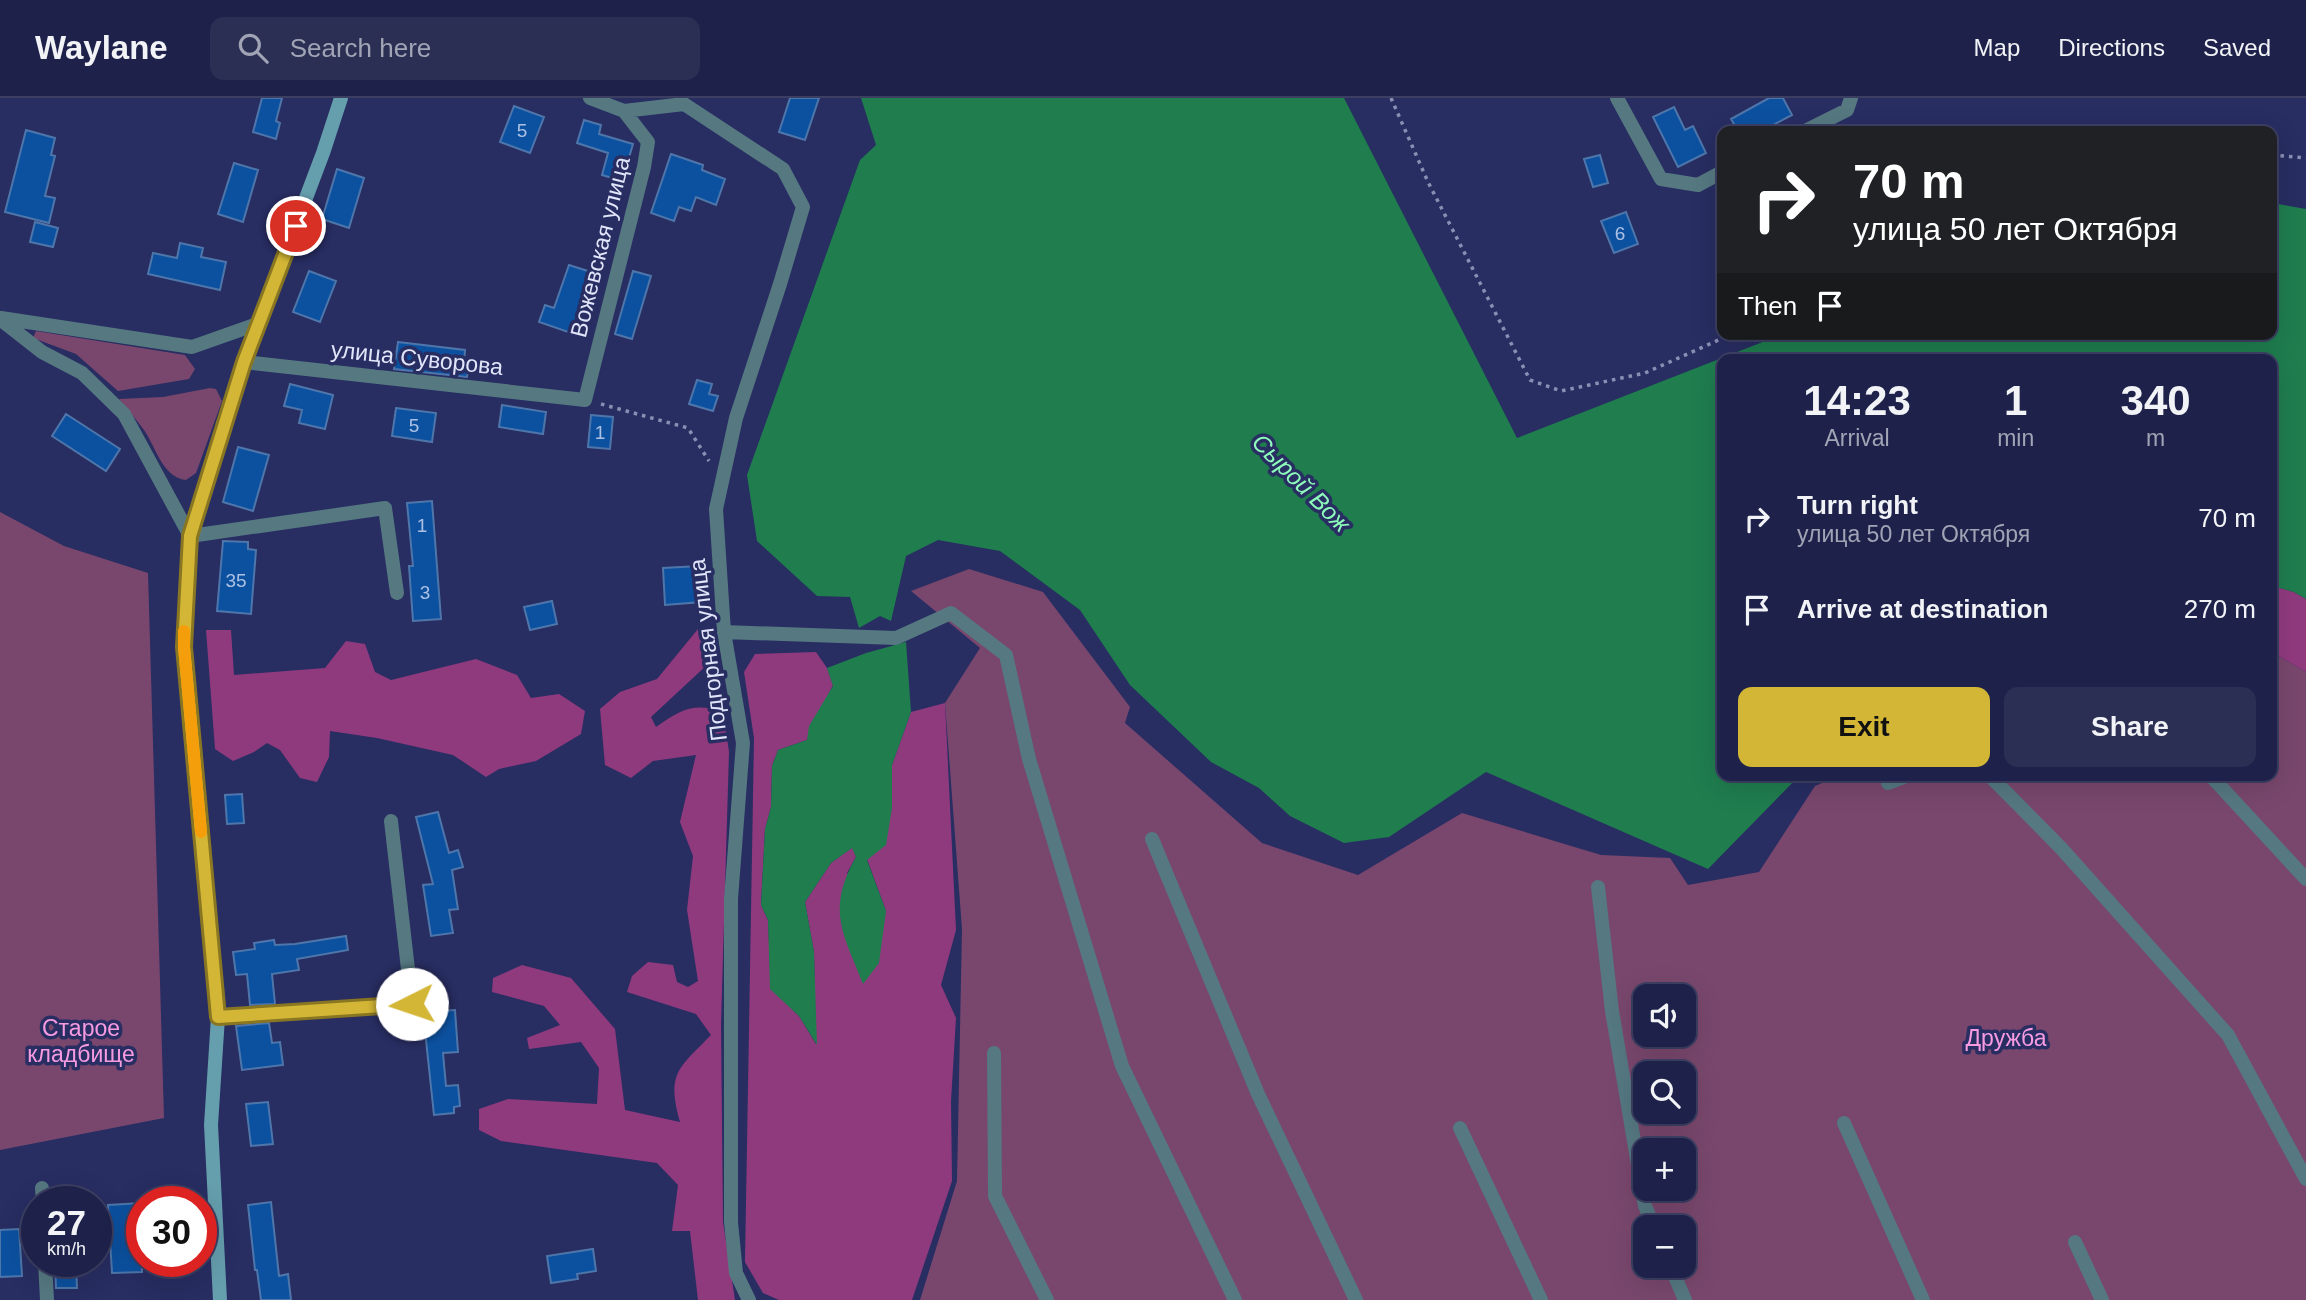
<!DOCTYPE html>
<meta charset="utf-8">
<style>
:root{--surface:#1e224a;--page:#2b2f54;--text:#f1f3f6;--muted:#a1a4b5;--line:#3c3f62;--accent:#d3b635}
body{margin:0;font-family:Arial,sans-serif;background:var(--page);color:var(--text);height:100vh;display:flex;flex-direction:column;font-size:26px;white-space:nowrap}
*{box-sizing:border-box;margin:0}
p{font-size:23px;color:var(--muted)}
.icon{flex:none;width:38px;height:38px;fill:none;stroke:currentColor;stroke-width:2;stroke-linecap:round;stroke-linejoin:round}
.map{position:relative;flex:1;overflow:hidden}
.panel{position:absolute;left:1717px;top:256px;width:560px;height:427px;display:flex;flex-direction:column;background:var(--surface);border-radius:14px;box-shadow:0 7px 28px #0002,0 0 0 2px var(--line)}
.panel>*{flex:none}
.top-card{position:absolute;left:1717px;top:28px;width:560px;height:214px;border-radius:14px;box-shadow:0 7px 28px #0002,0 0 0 2px var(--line);background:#202124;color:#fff;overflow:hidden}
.buttons{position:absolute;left:1633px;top:886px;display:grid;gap:14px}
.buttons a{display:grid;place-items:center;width:63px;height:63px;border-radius:14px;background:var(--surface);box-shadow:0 7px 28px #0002,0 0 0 2px var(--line);font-size:35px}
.speed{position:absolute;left:21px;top:1088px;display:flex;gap:14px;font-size:35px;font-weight:700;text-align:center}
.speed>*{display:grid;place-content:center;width:91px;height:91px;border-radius:50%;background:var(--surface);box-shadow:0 7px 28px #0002,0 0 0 2px var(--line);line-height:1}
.speed small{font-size:18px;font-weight:400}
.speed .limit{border:10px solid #d22;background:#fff;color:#111}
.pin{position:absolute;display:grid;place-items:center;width:60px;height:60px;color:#fff;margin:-30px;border:4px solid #fff;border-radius:50%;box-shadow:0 2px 7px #0007}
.me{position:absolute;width:77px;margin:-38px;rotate:266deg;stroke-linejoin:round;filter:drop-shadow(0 0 5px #0008)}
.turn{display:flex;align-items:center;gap:24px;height:147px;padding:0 21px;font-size:32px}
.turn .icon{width:91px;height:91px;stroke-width:2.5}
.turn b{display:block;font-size:49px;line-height:60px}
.then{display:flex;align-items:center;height:66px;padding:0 21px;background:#0003;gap:14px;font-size:26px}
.eta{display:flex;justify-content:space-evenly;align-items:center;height:119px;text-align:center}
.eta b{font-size:42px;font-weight:600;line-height:49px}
.primary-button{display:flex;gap:14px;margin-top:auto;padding:14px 21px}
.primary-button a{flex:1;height:80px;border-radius:14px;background:var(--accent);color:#111;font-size:28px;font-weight:600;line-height:80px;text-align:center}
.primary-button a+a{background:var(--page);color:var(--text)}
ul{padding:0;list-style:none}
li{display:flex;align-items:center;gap:21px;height:91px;padding:0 21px}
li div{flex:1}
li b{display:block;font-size:26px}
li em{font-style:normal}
header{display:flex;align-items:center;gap:42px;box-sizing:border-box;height:98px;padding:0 35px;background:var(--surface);border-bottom:2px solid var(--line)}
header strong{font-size:33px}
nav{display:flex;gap:38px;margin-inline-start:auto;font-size:24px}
.search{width:490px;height:63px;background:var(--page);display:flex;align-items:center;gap:18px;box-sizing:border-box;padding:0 24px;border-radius:14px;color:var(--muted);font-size:26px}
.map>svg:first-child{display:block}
</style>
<header>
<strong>Waylane</strong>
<div class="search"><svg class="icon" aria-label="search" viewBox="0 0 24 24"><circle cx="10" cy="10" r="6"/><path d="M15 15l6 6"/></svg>Search here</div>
<nav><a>Map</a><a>Directions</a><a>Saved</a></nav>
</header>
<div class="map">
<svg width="2306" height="1202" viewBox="0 0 2306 1202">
<rect width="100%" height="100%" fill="#282d62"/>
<path fill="#79476d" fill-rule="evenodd" d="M36,233L185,257L195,271L189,281L118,293L76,256L33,240Z
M210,290L216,291L222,303L196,375L186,382C162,379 156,349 144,332C136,321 127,311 119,301L163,299Z
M0,414L64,448L148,475L164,1020L0,1052Z
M969,471L1043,494L1130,609L1125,625L1262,745L1358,777L1462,715L1601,757L1670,760L1688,787L1759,774L1815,688L1841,677H2272V554L2306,574V1202H920L957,1083L962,831L945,605L980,550L911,493ZM1645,898H1684V936H1645ZM1645,975H1684V1013H1645ZM1645,1052H1684V1090H1645ZM1645,1129H1684V1167H1645Z"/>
<path fill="#903a7e" d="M2272,488L2294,494L2306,501V574L2272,554Z
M698,531L711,541L708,566L651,619L656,629C682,611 692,605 723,613L729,654L721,926L723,1124L735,1202H698L690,1133H672L678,1087L657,1065L501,1043L479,1032V1011L508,1001L597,1006L599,970L581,944L529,951L527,940L560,927L544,908L492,894L493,880L522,867L571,880L615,931L625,1012L680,1024C666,975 679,970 711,937L696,916L627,894L632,878L648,864L673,867L677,884L688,889L698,883L687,812L693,758L680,724L696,657L653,663L631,680L605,667L600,611L620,594L657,581Z
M206,532H231L234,577L325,570L346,543L365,546L375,574L391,582L476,561L517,577L531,600L559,596L585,613L581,636L536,663L499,671L486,679L453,657L377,640L330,633L329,659L317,684L300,680L280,652L267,645L254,654L233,663L215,651Z
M816,554L827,570L833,587L807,642L778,652L772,668L771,709L765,731L761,807L768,822L771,891L799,918L816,946L814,854L805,804L831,765L853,749L856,759L847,775L886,813L867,761L892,710V667L911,614L945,605L956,832L941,887L956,920L951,1003L952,1083L912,1202H779L763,1195L745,1164L754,640L744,574L755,556Z"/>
<path fill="#1f7d4e" d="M861,0H1344L1517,340L1783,236H2272V105L2306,111V501L2294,494L2272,488V261H1722V677H1800L1708,771L1486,674L1389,739L1344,745L1290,718L1259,690L1211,664L1130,587L1080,512L1000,453L938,442L906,458L891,523L880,518L859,530L850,499L817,498L757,443L747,377L860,62L876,47Z
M906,544L911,614L892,667V710L886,747L867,762L886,813L879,865L863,886C843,835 826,812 856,759L852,750L831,765L805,804L814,854L817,947L799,918L770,891L768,822L761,807L765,731L771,709L772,668L778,652L807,642L809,628L833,588L827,570L866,555Z"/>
<path fill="#0c51a0" stroke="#4e76aa" stroke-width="2" d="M262,0H282L276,23L280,25L276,41L253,34Z
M790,0H819L805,42L779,34Z
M1769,0H1783L1792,17L1762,33H1738L1731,21Z
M514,8L544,19L530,55L500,44Z
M1674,9L1685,32L1693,28L1706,55L1678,69L1653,19Z
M584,22L601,27L599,36L633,46L622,83L602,77L608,55L577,45Z
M26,32L55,40L51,57L55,58L45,98L55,100L49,125L5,114Z
M671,56L703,67L702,72L725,81L716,107L696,99L691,113L679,109L674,123L651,115Z
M1600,57L1608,85L1593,89L1584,61Z
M234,65L258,72L243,124L218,116Z
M337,71L364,80L349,130L322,121Z
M1626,114L1638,146L1614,155L1601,123Z
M35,124L58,130L53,149L30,144Z
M180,145L203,150L201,159L226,164L220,192L148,176L153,155L177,160Z
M569,167L594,175L574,236L539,224L545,207L554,210Z
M309,173L336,183L320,224L293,214Z
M633,173L651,178L632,241L615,236Z
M398,244L465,252L464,265L469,266L467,279L394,271Z
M697,282L712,286L709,296L718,298L713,313L689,306Z
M290,286L333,297L325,331L299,325L302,312L284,308Z
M502,307L546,314L543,336L499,329Z
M396,310L436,315L432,344L392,338Z
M66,316L120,351L106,373L52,338Z
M591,317L613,319L610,351L588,349Z
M238,349L269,357L253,413L223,404Z
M432,403L441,521L413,523L409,468H413L407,405Z
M223,443L248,444V451L256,452L251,516L217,513Z
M699,468L702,504L665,507L663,470Z
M552,503L557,526L530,532L524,509Z
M242,696L244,725L227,726L225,697Z
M438,714L449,755L458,752L463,769L452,772L458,811L449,812L453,835L431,838L423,787L433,786L416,719Z
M346,838L348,852L297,861L299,872L272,876L275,906L250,907L247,876L236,877L233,854L255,851L254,845L274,842L275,847L295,846Z
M455,912L458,954L443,955L446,988L458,987L460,1008L454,1009V1015L434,1017L423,914Z
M269,925L272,945L280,944L283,967L242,972L236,928Z
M268,1004L273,1046L251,1048L246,1006Z
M271,1104L279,1178L288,1176L291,1202H261L257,1172H255L248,1107Z
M141,1105L142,1174L112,1175L108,1107Z
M19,1131L22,1178L0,1179V1132Z
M593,1151L596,1173L577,1176L578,1181L551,1185L547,1158Z
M55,1164H76L77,1190H56Z"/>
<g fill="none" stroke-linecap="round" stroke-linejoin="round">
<path stroke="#8b8fb3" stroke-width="3.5" stroke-dasharray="3.5 5" stroke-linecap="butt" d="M1391,0L1428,84L1530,282L1561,293L1645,275L1732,236
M2272,57L2306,60
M601,306L688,330L709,363"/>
<path stroke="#557881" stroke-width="14" d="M590,0L624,13L684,6
M1617,0L1661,81L1698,87L1722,74
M684,6L783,71L803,109L780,186L736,320L716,411L724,534L743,645L731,801V1124L736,1175L749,1202
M1805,33L1847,12L1851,0
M1,220L192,249L260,225
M0,221L42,254L82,275L124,316L190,438L385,410L397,495
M244,264L585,302L644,69L648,44L624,13
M724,534L896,540L951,515L1006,557L1029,661L1122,968L1235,1202
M1989,677L2061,750L2228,937L2306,1081
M2210,677L2306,781
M1888,685L1909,677
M1152,741L1258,996L1356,1202
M1598,789L1612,913L1645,1108L1654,1129
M218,919L412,906L391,723
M994,955L995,1098L1047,1202
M1844,1025L1923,1202
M1460,1030L1541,1202
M42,1090L43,1104
M2075,1144L2102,1202
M45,1164L47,1202
M1670,1167L1685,1202"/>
<path stroke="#659ead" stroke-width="14" d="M220,1202L211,1027L218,919L184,549L190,438L244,264L323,55L341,0"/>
</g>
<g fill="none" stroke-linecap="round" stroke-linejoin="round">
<defs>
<path id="route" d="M296,128L244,264L190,438L184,549L218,919L412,906"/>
</defs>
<use href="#route" stroke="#897622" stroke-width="18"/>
<use href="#route" stroke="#d3b635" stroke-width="12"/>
<path stroke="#f59e0b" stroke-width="12" d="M184,533V549L201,734"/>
</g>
<g text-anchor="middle" stroke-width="7" stroke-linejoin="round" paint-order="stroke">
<g font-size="19" fill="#acc0e4">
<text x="522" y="39">5</text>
<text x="1620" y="142">6</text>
<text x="414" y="334">5</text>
<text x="600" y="341">1</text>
<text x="422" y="434">1</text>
<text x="236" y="489">35</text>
<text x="425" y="501">3</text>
</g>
<g font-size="23" fill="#e1e5fa" stroke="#282d62">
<text transform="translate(600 149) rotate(-76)" y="8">Вожевская улица</text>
<text transform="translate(417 260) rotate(6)" y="8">улица Суворова</text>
<text transform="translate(708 552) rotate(-97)" y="8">Подгорная улица</text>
</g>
<g font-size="23" fill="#f79be1" stroke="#282d62">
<text x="81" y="938">Старое<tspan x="81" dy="26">кладбище</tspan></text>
<text x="2006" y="948">Дружба</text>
</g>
<g font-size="24" font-style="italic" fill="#8efdbb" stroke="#282d62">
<text transform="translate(1301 385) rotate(45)" y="8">Сырой Вож</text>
</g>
</g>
</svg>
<div class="buttons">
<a><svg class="icon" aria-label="sound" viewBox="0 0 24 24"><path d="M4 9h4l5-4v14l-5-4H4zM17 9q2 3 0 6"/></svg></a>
<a><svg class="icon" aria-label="search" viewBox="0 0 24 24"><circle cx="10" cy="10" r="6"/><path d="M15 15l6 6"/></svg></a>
<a>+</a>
<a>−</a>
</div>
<div class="speed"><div>27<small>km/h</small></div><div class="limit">30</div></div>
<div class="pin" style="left:296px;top:128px;background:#d93025"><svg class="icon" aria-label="arrive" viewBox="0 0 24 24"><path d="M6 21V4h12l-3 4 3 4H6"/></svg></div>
<svg class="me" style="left:412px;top:906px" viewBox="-20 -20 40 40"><circle r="19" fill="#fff"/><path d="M0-13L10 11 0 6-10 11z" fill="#d3b635"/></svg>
<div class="top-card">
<div class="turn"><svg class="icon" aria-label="right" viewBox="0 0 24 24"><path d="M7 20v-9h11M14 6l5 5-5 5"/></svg><div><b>70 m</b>улица 50 лет Октября</div></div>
<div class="then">Then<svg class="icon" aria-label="arrive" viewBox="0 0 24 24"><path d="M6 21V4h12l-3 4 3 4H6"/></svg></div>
</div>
<section class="panel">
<div class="eta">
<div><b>14:23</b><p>Arrival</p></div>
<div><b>1</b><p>min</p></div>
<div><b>340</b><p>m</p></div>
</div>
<ul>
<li><svg class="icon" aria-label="right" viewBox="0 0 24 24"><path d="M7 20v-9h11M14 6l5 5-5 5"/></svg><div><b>Turn right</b><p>улица 50 лет Октября</p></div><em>70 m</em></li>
<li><svg class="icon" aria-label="arrive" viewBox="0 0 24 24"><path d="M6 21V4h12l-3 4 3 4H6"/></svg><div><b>Arrive at destination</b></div><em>270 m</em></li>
</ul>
<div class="primary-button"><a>Exit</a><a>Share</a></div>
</section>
</div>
